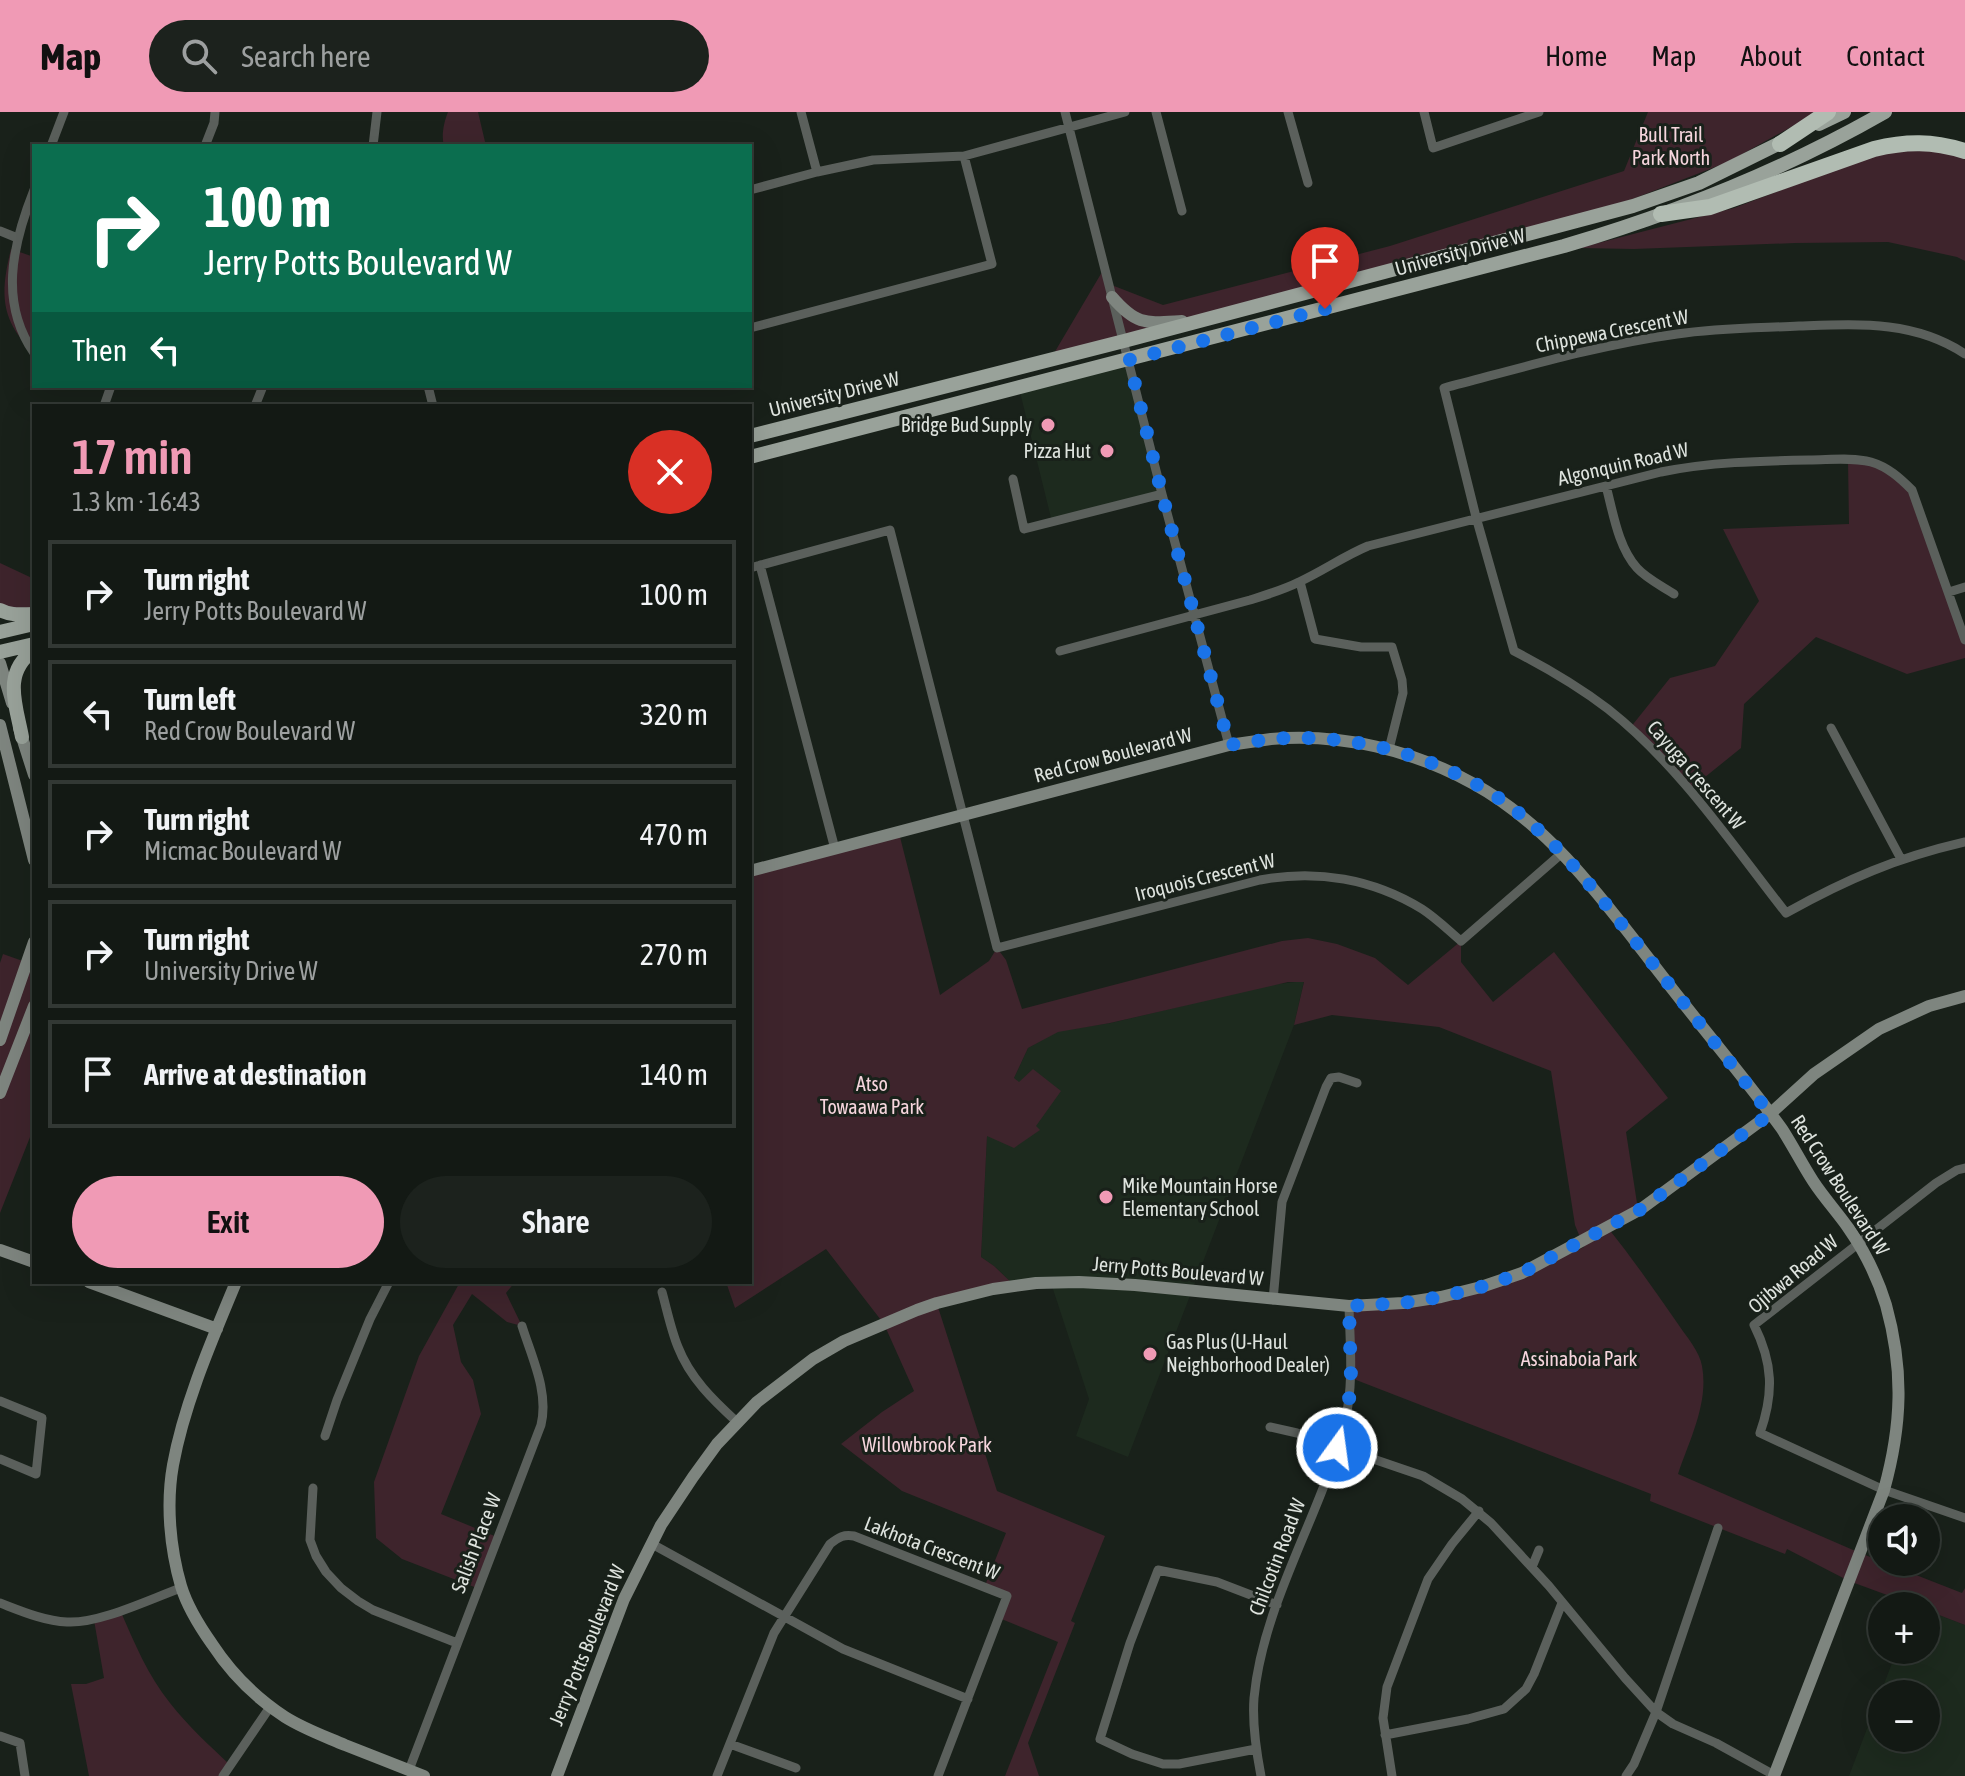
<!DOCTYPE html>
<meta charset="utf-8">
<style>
:root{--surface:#131914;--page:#1c221d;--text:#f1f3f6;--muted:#9da0a0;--line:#323834;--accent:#f09ab5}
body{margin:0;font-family:"Asap Condensed",sans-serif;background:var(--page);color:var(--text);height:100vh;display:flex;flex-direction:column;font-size:30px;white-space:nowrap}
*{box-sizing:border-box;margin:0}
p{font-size:26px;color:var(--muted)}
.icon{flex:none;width:44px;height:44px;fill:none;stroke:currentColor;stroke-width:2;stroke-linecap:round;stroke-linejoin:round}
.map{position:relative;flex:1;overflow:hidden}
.details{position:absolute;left:32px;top:292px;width:720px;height:880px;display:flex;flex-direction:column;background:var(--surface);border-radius:0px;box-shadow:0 8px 32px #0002,0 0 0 2px var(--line)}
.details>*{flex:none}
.top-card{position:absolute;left:32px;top:32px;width:720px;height:244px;border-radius:0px;box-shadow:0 8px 32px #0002,0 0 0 2px var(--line);background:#0b6e4f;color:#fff;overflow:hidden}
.fabs{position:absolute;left:1868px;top:1392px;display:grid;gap:16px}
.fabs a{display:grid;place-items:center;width:72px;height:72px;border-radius:50%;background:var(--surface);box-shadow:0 8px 32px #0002,0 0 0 2px var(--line);font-size:40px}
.pin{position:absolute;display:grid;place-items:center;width:68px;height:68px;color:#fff;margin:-82px -34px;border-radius:50% 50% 50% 0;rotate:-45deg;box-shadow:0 0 8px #0007}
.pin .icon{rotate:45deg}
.me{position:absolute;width:88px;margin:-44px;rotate:14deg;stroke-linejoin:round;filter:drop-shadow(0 0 6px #0008)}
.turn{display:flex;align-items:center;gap:28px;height:168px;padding:0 40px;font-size:36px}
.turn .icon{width:104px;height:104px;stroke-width:2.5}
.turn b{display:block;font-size:56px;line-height:68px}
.then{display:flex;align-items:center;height:76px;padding:0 40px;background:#0003;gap:16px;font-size:30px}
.round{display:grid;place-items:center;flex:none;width:84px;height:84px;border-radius:42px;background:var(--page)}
.headline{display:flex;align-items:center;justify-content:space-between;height:136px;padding:0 40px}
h1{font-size:48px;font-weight:600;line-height:60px;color:var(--accent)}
.button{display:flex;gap:16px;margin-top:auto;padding:16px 40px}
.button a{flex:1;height:92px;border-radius:48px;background:var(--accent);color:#111;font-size:32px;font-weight:600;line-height:92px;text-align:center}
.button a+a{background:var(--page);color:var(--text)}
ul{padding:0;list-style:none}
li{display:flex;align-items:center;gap:24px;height:108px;margin:0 16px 12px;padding:0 24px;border:4px solid var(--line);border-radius:0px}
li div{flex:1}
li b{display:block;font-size:30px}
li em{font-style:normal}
header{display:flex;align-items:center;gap:48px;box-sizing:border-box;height:112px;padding:0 40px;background:var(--accent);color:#111}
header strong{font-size:38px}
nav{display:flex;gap:44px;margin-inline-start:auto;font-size:28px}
.search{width:560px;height:72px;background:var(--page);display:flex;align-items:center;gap:20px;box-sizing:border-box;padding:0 28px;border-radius:44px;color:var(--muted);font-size:30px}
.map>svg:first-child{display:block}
</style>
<header>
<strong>Map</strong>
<div class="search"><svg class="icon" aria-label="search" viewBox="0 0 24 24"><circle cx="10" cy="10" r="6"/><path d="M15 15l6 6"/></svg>Search here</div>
<nav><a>Home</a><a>Map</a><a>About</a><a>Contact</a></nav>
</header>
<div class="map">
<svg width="1965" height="1664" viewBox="0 0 1965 1664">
<rect width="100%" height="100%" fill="#19211a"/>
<path fill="#1d2a1e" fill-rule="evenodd" d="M1129,248L1162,382L1052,410L1019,276Z
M1304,869L1294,913L1128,1345L1076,1324L1089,1287L1051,1171L1014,1173L994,1154L981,1145L987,1024L1028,936L1058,919L1111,911L1269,873Z
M1926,1498L1965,1513V1664H1849L1897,1538H1926ZM1882,1582H1926V1626H1882Z"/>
<path fill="#3e242c" d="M448,0H478L486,34H444C441,23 444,10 448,0Z
M1648,0H1818L1728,50L1630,88L1050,248L1105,155L1109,172L1163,193L1390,134L1624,59Z
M1925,37L1965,46V149L1957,145L1888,130L1795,131L1634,137L1579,136L1734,96L1876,42Z
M11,137L34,145V241C0,208 0,182 11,137Z
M1848,348L1873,350L1912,378L1965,528V546L1907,562L1816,525L1744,592L1741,636L1689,678L1630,616L1670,566L1715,554L1759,489L1723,417L1849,412Z
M0,451L32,466H34V501L0,498Z
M899,721L940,883L989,849L997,836L1006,848L1022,897L1282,829L1308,826L1337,832L1375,846L1408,873L1461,829V850L1493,890L1554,840L1668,986L1626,1020L1639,1104L1608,1116C1633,1147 1655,1179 1678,1212C1686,1224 1700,1240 1702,1254C1709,1291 1689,1329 1678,1362L1860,1441L1962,1481L1965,1476V1513L1926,1498V1494H1917L1849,1469L1787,1437L1785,1442L1650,1389L1651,1382L1351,1266L1349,1194L1437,1186L1569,1142L1584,1135L1575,1113L1551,959L1439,915L1332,903L1294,913L1304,870H1288L1110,911L1058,920L1028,936L1014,966L1019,970L1033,957L1061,979L1036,1014L1040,1018L1014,1036L987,1024L981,1145L994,1154L1014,1173L937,1192L997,1379L1105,1424L1071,1509L1075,1511L1028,1631L1039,1664H1005L1058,1530L999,1506L1007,1484L984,1476L1006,1421L902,1379L841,1332L882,1300L914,1279L884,1212L826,1137L735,1196L726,1170H750V759Z
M3,842L34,853V1015L0,1101V851Z
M460,1170H515L506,1181L522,1214L507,1210L472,1182L453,1213L461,1250L473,1268L481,1302L441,1402L497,1425L477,1476L402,1447L376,1426L374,1370L419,1244Z
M120,1498C134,1530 148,1564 170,1591C188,1614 209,1633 230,1653L223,1664H89L71,1572H86L104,1566L94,1508Z"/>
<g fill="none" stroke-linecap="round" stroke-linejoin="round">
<path stroke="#5b605c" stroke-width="9" d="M801,0L817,60
M1065,0L1162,382L1229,633
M1156,0L1182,99
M1288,0L1308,71
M1424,0L1433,36L1539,0
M51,34L64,0
M205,34L214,11L215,0
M373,34L377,0
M34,78C11,136 0,192 34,241
M750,78L817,60L873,48L964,44L1125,0
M0,119L15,125
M750,216L992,152L964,44
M1965,242C1914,208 1857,212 1799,214C1758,216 1717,216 1677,222C1598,233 1521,256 1444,276L1476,405L1514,539C1547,556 1578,574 1608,597C1679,653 1731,731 1786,801C1847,767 1896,746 1965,730
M428,274L433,294
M104,294L111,274
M255,294L263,274
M1013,367L1024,417L1162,382
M1606,374C1613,400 1618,435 1637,456C1647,467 1662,474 1674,482
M760,453L835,737
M750,456L890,418L997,836L1260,768C1317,757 1373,767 1422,797C1436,806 1448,818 1461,829L1561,742
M1300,470L1315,527L1361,535H1392L1402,568L1403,581L1389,637
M1949,480L1965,475
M1060,539L1250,488C1266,483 1283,478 1299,470C1323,459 1344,444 1368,434L1661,360C1710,350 1759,349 1809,348C1829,348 1852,345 1871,350C1888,355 1900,366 1912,378L1965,528
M1831,616L1901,747
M1965,1056L1957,1058L1936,1071L1754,1213C1773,1251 1774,1281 1760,1321L1884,1378L1965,1406
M662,1180C667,1198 671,1218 678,1235C690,1266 713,1288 737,1310
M1273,1188L1282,1090L1326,975L1331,966L1339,965L1357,971
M0,1289L42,1306L36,1362L0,1347
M1270,1315L1297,1321L1423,1364L1462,1387L1491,1411L1549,1474L1625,1566L1656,1600L1673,1612L1716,1631L1774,1663
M325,1324L337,1288L370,1207L389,1170
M313,1376L310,1428L316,1444L326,1460L341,1476L358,1489L373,1498L457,1531
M652,1432L843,1537L968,1587
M1532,1455L1539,1438
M0,1491C21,1499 44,1509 67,1510C99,1512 150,1487 181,1476
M1385,1623L1468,1607L1504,1597L1526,1577L1534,1562L1562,1491
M0,1624L20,1631L25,1664
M730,1632L796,1656
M1256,1637L1179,1652H1163L1132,1642L1100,1627L1130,1531L1158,1458L1217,1470L1277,1493
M409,1658L541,1313C549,1280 532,1246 522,1214
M223,1664L270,1595
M717,1664L774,1521L830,1432C839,1425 844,1422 854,1424L1007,1484L938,1664
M1261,1664C1256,1638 1252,1612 1254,1586C1263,1490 1322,1402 1345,1309C1354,1272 1350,1232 1349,1194
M1392,1664L1383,1606L1387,1575L1428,1467L1452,1432L1479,1399
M1626,1664L1634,1652L1656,1600L1718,1416"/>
<path stroke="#7e857f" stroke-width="12" d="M1112,185C1137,214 1146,211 1182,209
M0,551L12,591
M0,613L34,748
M19,616L34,663
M750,759L1229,633C1243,631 1257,629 1271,627C1341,621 1413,638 1474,672C1554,716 1608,795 1663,865C1702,916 1744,965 1782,1017C1793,1034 1802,1052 1813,1069C1824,1086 1838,1101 1849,1117C1865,1140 1878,1167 1886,1193C1904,1258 1902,1313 1884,1378L1774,1664
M0,928L34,830
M0,981L34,894
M0,1138L34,1150
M89,1170L217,1217
M236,1170C212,1228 184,1292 173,1353C166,1392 170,1436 181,1474C187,1494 200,1515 212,1532C231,1561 256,1586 285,1605C304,1617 324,1624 345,1633C371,1643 398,1654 424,1664
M557,1664L624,1487L661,1413L693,1365L717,1332L757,1290L813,1247L844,1229L917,1198L937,1191L993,1177L1036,1171L1079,1170L1135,1173L1349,1194L1403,1191L1441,1185L1481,1175L1522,1161L1641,1097L1770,1002L1814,962L1879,917L1929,894L1965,884"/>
<path stroke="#99a29a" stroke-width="14" d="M1819,12L1844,0
M750,324L1124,229L1633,94L1699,71L1790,26
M750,345L1564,134C1676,101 1784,58 1885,0
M0,498C11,504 22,502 34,502
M0,520L34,512
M0,540L34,532
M22,625C16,592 2,561 34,538"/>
<path stroke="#b1bcb2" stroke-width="16" d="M1780,32L1828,0
M1661,102L1710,95L1874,37C1907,29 1932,29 1965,39"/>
</g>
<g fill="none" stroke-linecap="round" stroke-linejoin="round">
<path stroke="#1a73e8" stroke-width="14" stroke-dasharray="0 25.2" d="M1325,197L1129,248L1162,382L1229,633C1243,631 1257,629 1271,627C1359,620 1453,647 1521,703C1565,739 1600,785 1635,829C1680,886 1725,944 1770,1002L1641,1097L1522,1161L1481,1175L1441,1185L1403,1191L1349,1194L1351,1266L1349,1288L1337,1336"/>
</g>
<g fill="#f09ab5" stroke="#19211a" stroke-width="3">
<circle cx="1048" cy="313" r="8"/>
<circle cx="1107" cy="339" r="8"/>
<circle cx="1106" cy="1085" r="8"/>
<circle cx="1150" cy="1242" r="8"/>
</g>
<g text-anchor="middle" stroke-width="6" stroke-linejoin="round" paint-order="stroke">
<g font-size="20" fill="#f6d5dd" stroke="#19211a">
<text x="1671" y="30">Bull Trail<tspan x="1671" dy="23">Park North</tspan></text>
<text x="872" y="979">Atso<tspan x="872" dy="23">Towaawa Park</tspan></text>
<text x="1579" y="1254">Assinaboia Park</text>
<text x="927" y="1340">Willowbrook Park</text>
</g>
<g font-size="20" fill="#dee3de" stroke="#19211a">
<text transform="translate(1460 140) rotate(-15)" y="7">University Drive W</text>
<text transform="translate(1612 219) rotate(-11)" y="7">Chippewa Crescent W</text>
<text transform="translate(834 282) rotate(-14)" y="7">University Drive W</text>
<text transform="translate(1623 352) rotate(-13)" y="7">Algonquin Road W</text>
<text transform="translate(1113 643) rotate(-15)" y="7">Red Crow Boulevard W</text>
<text transform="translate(1696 663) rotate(49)" y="7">Cayuga Crescent W</text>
<text transform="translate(1205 765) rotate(-14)" y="7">Iroquois Crescent W</text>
<text transform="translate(1840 1073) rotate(57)" y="7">Red Crow Boulevard W</text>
<text transform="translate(1178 1159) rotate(5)" y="7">Jerry Potts Boulevard W</text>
<text transform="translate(1793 1162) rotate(-40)" y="7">Ojibwa Road W</text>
<text transform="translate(476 1431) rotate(-69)" y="7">Salish Place W</text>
<text transform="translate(932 1436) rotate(21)" y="7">Lakhota Crescent W</text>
<text transform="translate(1277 1445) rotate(-69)" y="7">Chilcotin Road W</text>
<text transform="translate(587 1533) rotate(-68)" y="7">Jerry Potts Boulevard W</text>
</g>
<g font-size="20" fill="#dee3de" stroke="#19211a" text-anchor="end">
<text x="1032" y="320">Bridge Bud Supply</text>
<text x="1091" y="346">Pizza Hut</text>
<text x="1122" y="1081" text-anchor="start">Mike Mountain Horse<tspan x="1122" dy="23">Elementary School</tspan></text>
<text x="1166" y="1237" text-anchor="start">Gas Plus (U-Haul<tspan x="1166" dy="23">Neighborhood Dealer)</tspan></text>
</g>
</g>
</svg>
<div class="fabs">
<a><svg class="icon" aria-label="sound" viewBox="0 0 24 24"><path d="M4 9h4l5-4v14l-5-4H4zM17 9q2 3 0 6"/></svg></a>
<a>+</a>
<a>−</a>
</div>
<div class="pin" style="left:1325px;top:197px;background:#d93025"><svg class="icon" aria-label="arrive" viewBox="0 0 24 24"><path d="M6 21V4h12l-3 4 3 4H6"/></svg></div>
<svg class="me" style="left:1337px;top:1336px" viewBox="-20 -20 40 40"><circle r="17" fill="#1a73e8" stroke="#fff" stroke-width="3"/><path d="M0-11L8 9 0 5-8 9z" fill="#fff"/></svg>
<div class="top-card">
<div class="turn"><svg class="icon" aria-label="right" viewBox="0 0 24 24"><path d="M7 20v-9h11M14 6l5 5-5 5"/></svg><div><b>100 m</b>Jerry Potts Boulevard W</div></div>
<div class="then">Then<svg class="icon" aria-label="left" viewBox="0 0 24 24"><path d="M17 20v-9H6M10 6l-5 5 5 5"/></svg></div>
</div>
<section class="details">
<div class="headline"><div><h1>17 min</h1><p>1.3 km · 16:43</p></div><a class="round" style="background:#d93025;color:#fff"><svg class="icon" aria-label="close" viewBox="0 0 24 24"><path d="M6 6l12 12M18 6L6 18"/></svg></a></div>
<ul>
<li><svg class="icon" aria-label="right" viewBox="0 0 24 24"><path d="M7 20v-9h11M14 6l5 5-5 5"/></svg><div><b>Turn right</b><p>Jerry Potts Boulevard W</p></div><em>100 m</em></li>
<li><svg class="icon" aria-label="left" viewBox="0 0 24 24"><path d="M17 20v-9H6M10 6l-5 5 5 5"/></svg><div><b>Turn left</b><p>Red Crow Boulevard W</p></div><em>320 m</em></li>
<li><svg class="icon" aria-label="right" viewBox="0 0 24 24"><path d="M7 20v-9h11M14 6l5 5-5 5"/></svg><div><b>Turn right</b><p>Micmac Boulevard W</p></div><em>470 m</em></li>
<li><svg class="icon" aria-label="right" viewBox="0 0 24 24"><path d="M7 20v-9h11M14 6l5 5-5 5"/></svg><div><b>Turn right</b><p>University Drive W</p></div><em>270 m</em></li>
<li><svg class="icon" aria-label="arrive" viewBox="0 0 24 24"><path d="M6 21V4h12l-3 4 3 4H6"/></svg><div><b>Arrive at destination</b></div><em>140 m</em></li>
</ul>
<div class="button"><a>Exit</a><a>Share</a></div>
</section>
</div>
